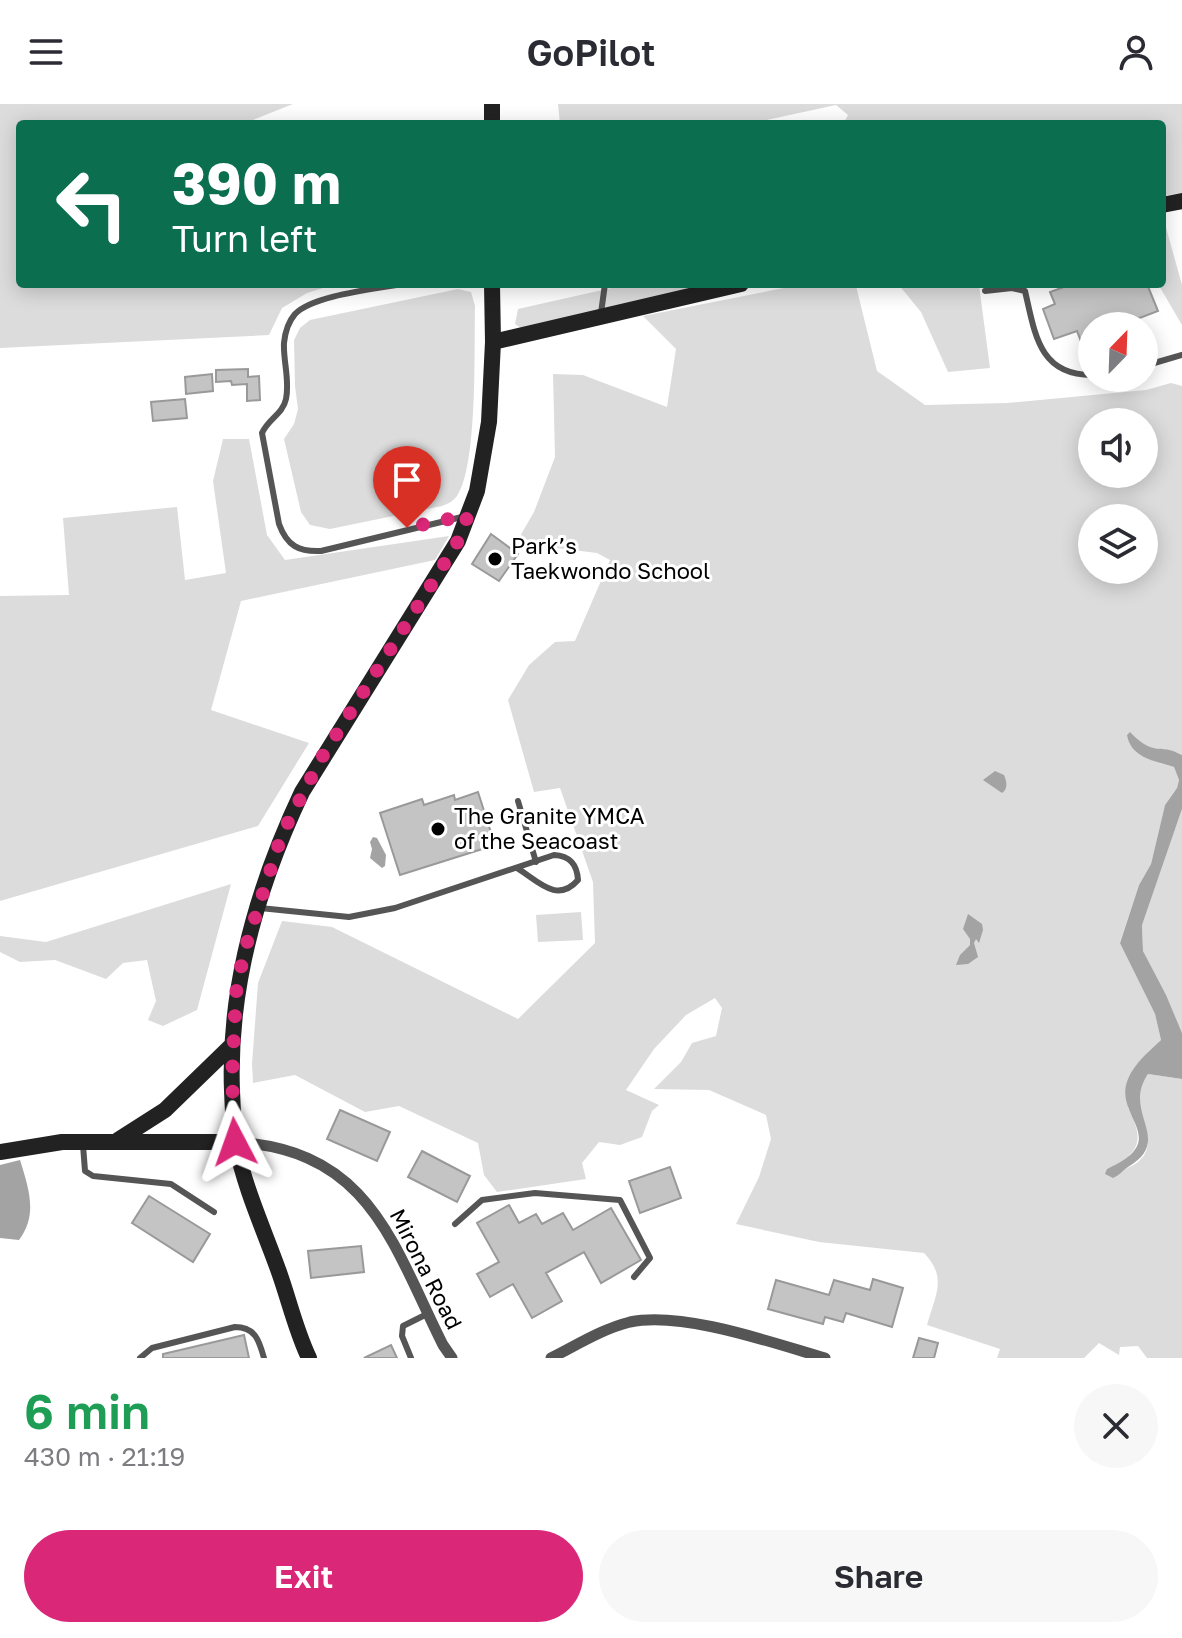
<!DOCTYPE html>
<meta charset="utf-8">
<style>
:root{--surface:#fff;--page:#f7f7f7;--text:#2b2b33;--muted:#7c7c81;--accent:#db2777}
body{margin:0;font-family:"Golos Text",sans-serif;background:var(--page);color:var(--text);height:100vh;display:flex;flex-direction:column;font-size:30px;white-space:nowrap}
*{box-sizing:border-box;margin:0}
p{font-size:26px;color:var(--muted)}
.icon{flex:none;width:44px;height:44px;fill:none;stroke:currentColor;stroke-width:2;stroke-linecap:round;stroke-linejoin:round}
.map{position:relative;height:1254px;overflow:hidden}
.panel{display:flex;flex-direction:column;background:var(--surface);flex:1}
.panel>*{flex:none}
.guide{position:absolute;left:16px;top:16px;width:1150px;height:168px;border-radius:8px;box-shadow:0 4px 20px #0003;background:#0b6e4f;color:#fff;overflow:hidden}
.needle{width:52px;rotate:23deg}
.buttons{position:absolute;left:1078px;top:208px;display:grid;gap:16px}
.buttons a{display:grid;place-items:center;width:80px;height:80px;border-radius:50%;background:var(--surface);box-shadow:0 4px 20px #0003;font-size:40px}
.pin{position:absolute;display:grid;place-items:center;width:68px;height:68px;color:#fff;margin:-82px -34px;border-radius:50% 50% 50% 0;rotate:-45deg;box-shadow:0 0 8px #0007}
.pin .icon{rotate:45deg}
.me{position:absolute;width:88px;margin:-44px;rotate:356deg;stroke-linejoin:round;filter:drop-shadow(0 0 6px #0008)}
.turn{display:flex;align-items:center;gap:28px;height:168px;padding:0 24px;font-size:36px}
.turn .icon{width:104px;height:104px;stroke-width:2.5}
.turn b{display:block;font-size:56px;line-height:68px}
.round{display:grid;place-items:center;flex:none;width:84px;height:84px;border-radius:42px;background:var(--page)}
.summary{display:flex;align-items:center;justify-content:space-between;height:136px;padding:0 24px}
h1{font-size:48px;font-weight:600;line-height:60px;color:#1e9e55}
.action{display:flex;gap:16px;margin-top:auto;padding:16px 24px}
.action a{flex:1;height:92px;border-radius:48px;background:var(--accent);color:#fff;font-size:32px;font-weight:600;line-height:92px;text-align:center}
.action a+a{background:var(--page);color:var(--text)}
header{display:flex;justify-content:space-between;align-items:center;height:104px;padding:0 24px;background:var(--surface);font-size:36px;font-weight:600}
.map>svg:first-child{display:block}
</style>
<header><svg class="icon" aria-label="menu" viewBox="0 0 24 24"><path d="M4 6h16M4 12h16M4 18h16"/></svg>GoPilot<svg class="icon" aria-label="person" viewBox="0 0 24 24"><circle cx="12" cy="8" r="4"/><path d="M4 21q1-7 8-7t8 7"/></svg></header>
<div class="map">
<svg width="1182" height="1254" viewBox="0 0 1182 1254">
<rect width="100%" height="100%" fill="#fff"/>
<path fill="#dcdcdc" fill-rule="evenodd" d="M0,0H293L243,20H20V180H336L307,189L282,204L269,231L0,244Z
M558,0H1182V89L1162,92V20H843L848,11L836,1L748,20H560Z
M1162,109L1182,181V221L1158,180H1162Z
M629,180H714L524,226L515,220L518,205Z
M804,180H868L856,182L877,267L925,301L1007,299L1146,286L1171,279L1182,282V651C1170,644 1155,646 1142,641L1136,648L1156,658L1174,663L1179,676L1177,684L1165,701L1151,760L1139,781L1120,838L1155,910L1161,936L1148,948L1128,1004C1145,1036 1140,1050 1107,1065L1121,1068C1126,1064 1133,1062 1138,1058C1158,1041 1142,1019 1138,999C1136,988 1142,979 1148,970L1182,975V1254H1147L1138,1242L1120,1243L1119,1251L1099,1239L1084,1254H997L1000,1245L927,1221C935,1191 948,1174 924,1149L819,1138L736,1120L759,1073L771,1035L766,1011L709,986L654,985L681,958L692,939L716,932L722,904L715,894L686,911L654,945L626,986L659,1001L652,1007L642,1033L620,1041L599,1038L582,1059L586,1075L497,1088L484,1071L478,1039L399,1002L365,1008L295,971L253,979L252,960L258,879L282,817L332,823L518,915L595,839L593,778L560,684L534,688L508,596L529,561L555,538L575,537L610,456L597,449L516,439L534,408L555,353L553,270L583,271L667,303L676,245L643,212ZM1092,318H1144V370H1092ZM1092,414H1144V466H1092Z
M898,180H985L979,181L990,264L948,268L921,208Z
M458,185L471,188L475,202C474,242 478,362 457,392C453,397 448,400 442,402L330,425L310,421L301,408L284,335L294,320L298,305L295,282L294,236L300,224L310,216Z
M223,335H249L267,431L285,456L449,432L435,456L241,497L211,606L309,639L258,722L0,797V492L69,491L63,414L177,403L185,476L226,469L213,377Z
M1182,705V929L1143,847L1142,820Z
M231,780L197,906L163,922L148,916L156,897L147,856L123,859L106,875L55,856L20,858L0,848V832L46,838Z
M581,808L583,836L538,838L536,811Z"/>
<path fill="#a3a3a3" d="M1130,628C1155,654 1158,638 1182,651V705L1142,821L1143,847L1166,891L1182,929V975L1148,970C1121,1009 1175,1035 1128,1063C1122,1067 1120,1071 1113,1074L1105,1070L1107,1065C1174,1035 1112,1013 1128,975C1134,960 1149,947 1161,936L1155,910L1120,839L1139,781L1151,760L1165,701L1177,684L1179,676L1174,663C1155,657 1131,654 1127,631Z
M995,667L1004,671C1007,678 1008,685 1002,689L983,676Z
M373,733L377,734L386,751L385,762L382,764L370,754L372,745L370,738Z
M968,810L982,820L983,826L979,839L976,835L974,839L978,853L968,860L956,861L960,851L970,841V835L963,825Z
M20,1056C29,1085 38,1111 19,1136L0,1134V1061Z"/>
<path fill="#c4c4c4" stroke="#999" stroke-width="2" d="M1072,180H1147L1158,207L1129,218L1131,222H1092L1091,264L1077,227L1054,235L1043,205L1055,200L1050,188Z
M248,265V273L259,272L260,296L247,297V280L232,281L231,277L216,278V266Z
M212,270L213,287L186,290L185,273Z
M185,295L187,314L153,317L151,298Z
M491,430L518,450L499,477L472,460Z
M478,688L495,741L400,771L380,709L422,695L424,701L454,691L455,696Z
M340,1006L390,1028L377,1057L327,1035Z
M422,1047L470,1072L457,1098L408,1073Z
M670,1063L681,1094L640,1109L629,1077Z
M149,1092L210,1130L193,1158L132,1119Z
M509,1101L519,1119L536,1110L542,1120L563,1109L573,1126L611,1104L641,1156L601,1179L584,1148L546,1169L562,1197L532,1214L513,1180L490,1193L477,1170L499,1158L477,1119Z
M361,1142L364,1168L311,1174L308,1147Z
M873,1175L903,1184L892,1223L846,1209L843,1218L825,1213L823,1220L768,1205L776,1176L829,1191L834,1176L870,1186Z
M244,1231L249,1254H163V1250Z
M919,1234L938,1239L934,1254H913Z
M391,1241L397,1254H364Z"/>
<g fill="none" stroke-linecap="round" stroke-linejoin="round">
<path stroke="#555" stroke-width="6" d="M402,180C376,185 313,191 295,210C289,217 285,229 284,239C283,257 290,276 286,295C283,310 268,315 262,329L279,420C287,442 299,448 321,447L466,412
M985,187L1012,184L1025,187C1035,230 1039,271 1092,271
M601,209L605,180
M1144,262L1182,251
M518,697L536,758
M260,804L349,813L395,804L554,751C570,752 577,760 578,776C557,800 538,777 517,764
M83,1041L85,1067L93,1072L171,1080L214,1108
M455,1120L482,1096L535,1089L620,1096L650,1154L634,1173
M140,1254L152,1244L235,1223C255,1223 259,1236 264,1254
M411,1254L402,1232L403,1222L427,1210"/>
<path stroke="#555" stroke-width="11" d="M235,1038C370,1046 392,1139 443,1241L452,1254
M551,1254C577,1241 602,1225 630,1218C683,1207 773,1239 825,1254"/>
<path stroke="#222" stroke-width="16" d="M492,0V20
M1162,101L1182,97
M493,238L741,180
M118,1036L165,1006L232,941
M0,1048L62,1038H235
M309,1254C296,1227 289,1196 279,1168C264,1126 245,1085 236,1041C233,1024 233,1005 232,987C228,883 258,781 302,688L458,437L477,387L489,318L493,238L492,180"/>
</g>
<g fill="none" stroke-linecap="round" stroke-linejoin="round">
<path stroke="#db2777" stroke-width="14" stroke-dasharray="0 25.2" d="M235,1038L232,974L236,889L244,848L282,730L322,653L430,483L458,437L468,411L407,424"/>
</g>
<g fill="#000" stroke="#fff" stroke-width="3">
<circle cx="495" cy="455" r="8"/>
<circle cx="438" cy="725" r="8"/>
</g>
<g text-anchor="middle" stroke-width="6" stroke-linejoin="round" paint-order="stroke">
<g font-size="22" fill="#000" stroke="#fff" text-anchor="start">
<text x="511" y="450">Park’s<tspan x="511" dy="25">Taekwondo School</tspan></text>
<text x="454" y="720">The Granite YMCA<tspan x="454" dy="25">of the Seacoast</tspan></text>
</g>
<g font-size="22" fill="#000" stroke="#fff">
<text transform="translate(426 1165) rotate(63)" y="8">Mirona Road</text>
</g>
</g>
</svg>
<div class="buttons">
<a><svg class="needle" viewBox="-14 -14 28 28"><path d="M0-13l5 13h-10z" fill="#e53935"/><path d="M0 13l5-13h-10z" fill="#7c7c81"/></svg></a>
<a><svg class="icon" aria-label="sound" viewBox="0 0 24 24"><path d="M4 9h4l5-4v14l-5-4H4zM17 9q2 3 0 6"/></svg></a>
<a><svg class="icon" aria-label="layers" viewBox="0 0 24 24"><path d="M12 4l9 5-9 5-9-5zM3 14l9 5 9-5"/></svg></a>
</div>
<div class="pin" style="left:407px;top:424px;background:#d93025"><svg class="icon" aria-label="arrive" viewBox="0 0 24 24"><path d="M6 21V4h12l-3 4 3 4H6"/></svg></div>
<svg class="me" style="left:235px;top:1038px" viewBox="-20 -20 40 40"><path d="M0-17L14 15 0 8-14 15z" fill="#db2777" stroke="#fff" stroke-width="4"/></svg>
<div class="guide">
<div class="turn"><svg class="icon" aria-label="left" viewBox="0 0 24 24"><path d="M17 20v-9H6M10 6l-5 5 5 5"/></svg><div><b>390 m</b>Turn left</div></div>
</div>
</div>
<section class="panel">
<div class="summary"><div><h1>6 min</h1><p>430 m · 21:19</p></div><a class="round"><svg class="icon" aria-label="close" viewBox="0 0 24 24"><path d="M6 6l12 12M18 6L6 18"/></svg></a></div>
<div class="action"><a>Exit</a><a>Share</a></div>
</section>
